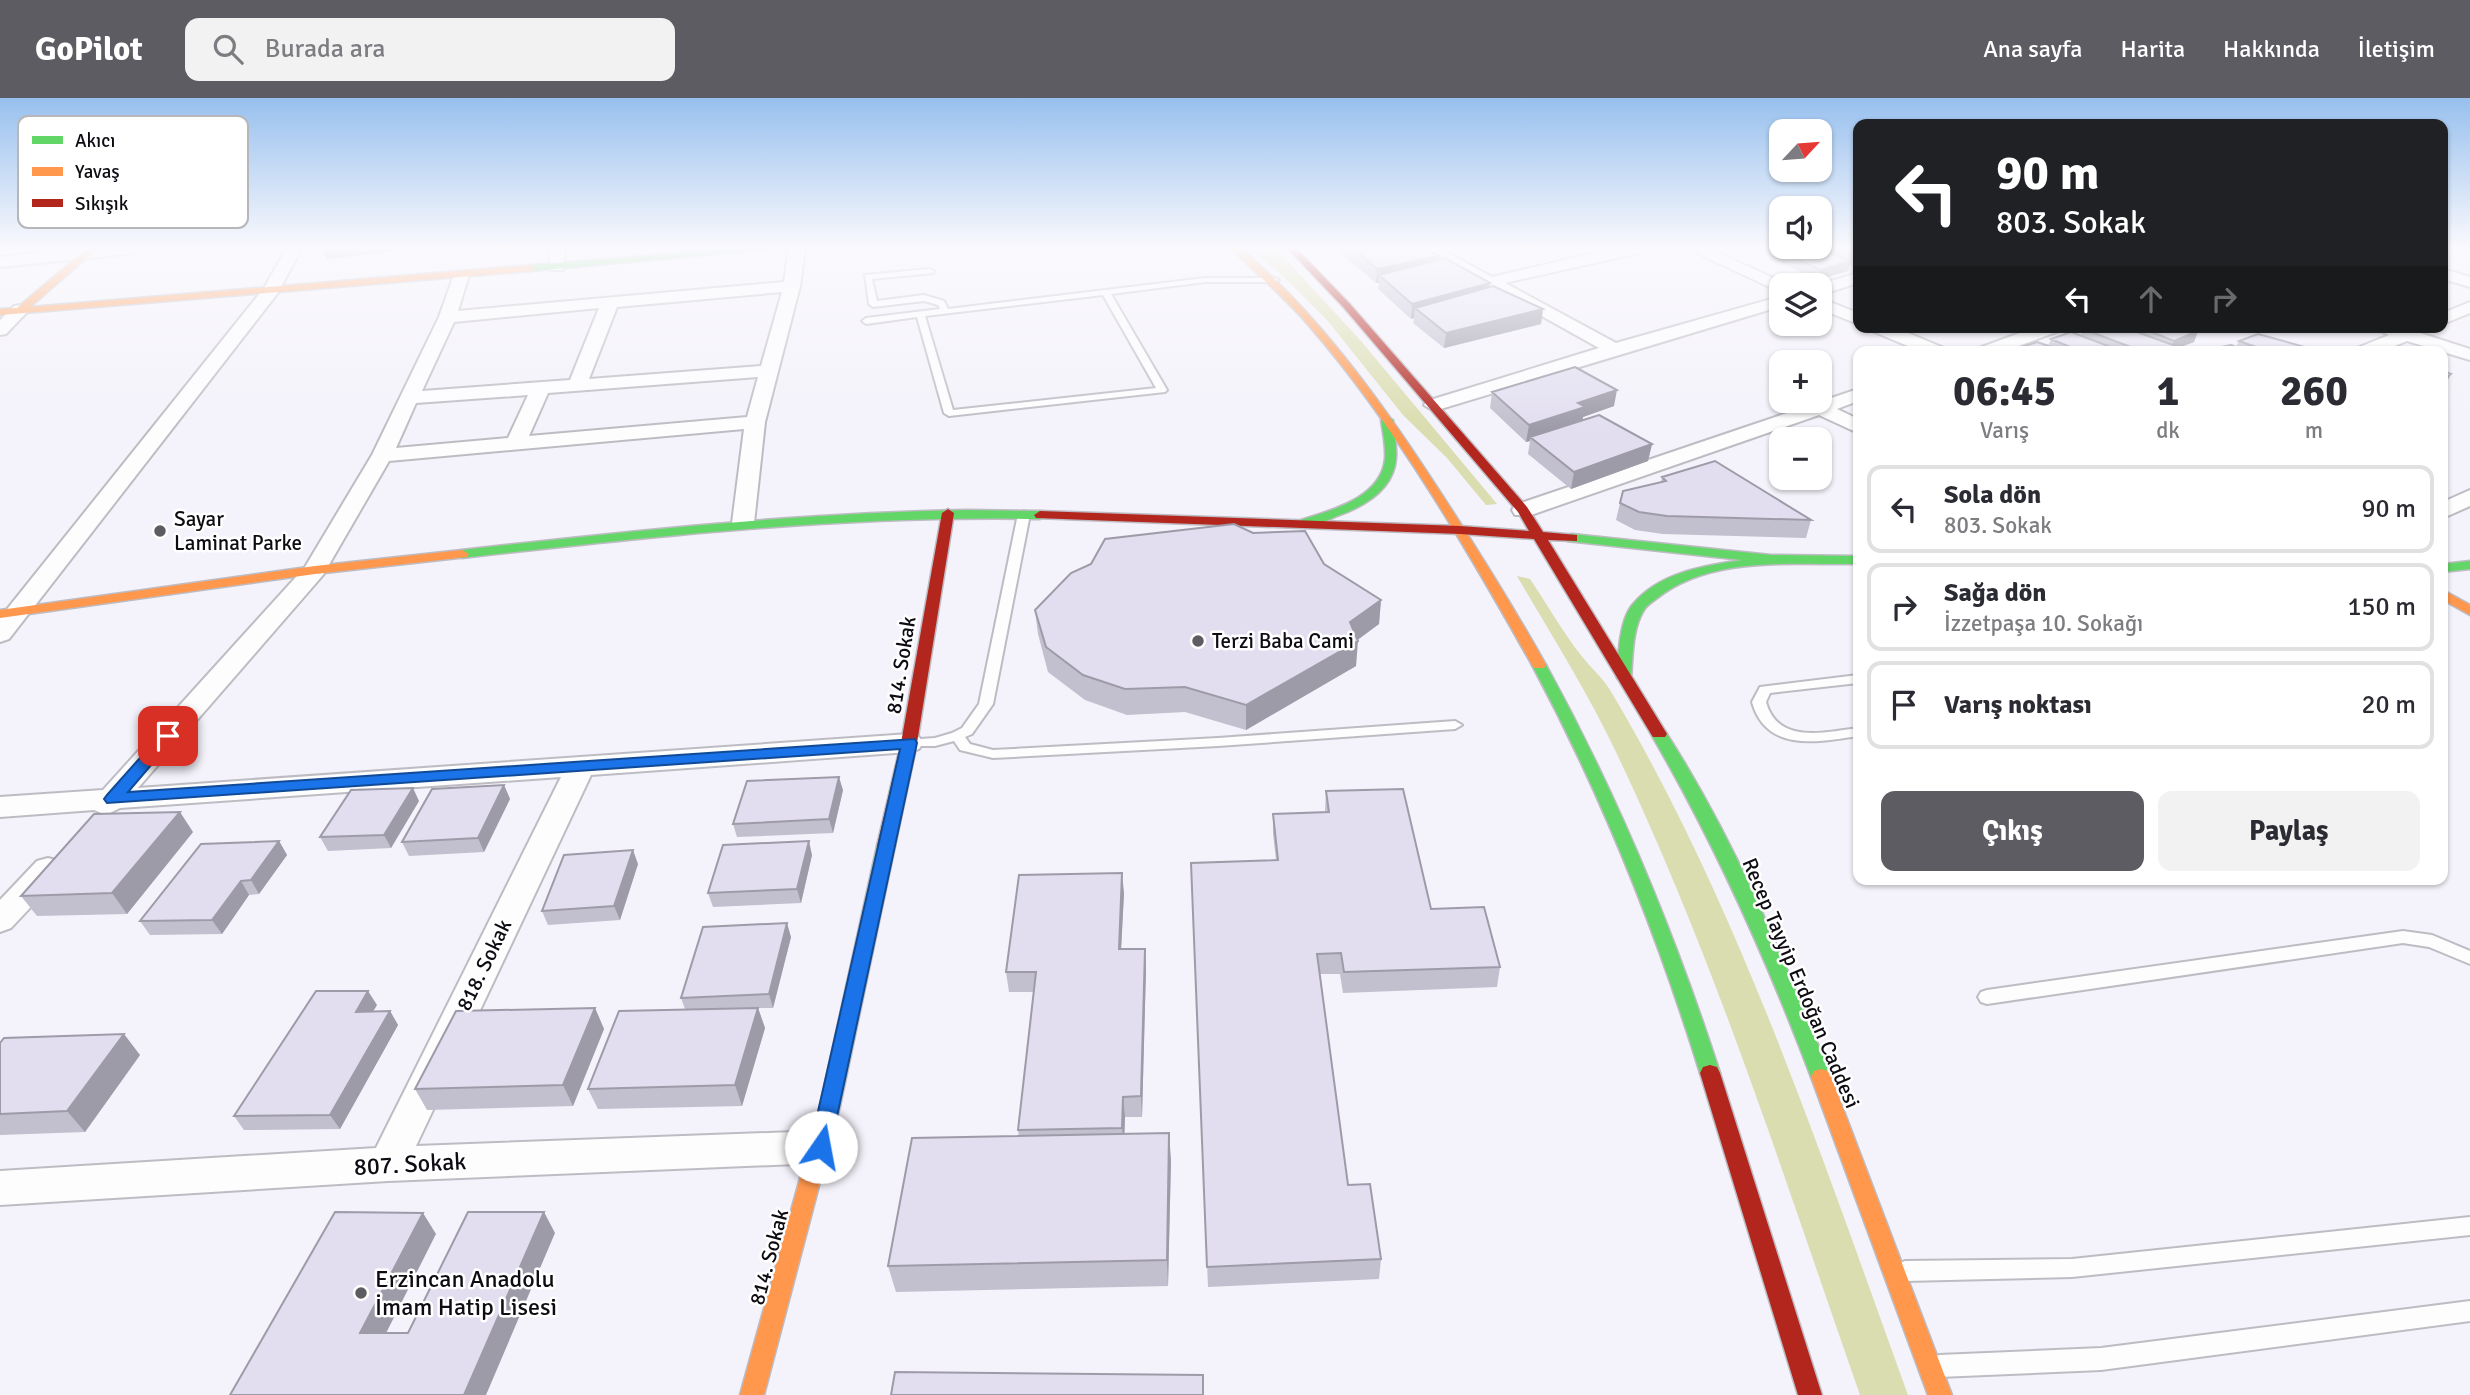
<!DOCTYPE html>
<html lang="tr">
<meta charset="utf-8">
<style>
:root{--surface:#fff;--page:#f2f2f3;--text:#2b2b33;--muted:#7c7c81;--line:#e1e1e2;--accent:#5e5c63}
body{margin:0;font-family:Signika,sans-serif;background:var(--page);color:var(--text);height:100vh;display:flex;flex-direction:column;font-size:26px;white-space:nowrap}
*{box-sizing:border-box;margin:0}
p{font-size:23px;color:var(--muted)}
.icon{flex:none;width:38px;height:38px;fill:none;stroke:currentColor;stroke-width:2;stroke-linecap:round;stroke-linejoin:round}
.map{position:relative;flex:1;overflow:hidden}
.side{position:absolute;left:1853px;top:248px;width:595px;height:539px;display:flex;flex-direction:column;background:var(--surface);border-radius:14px;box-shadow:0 2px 5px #0004}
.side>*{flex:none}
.banner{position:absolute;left:1853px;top:21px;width:595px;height:214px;border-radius:14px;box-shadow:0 2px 5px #0004;background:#202124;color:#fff;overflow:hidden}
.needle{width:46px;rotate:64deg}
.buttons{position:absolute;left:1769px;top:21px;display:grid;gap:14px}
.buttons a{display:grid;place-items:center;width:63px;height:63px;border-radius:14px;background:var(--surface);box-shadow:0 2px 5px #0004;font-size:35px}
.pin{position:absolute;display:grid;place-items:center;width:60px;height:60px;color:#fff;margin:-30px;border-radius:14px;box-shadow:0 4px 10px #0006}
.me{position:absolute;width:77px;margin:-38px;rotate:12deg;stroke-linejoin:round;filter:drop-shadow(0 0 5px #0008)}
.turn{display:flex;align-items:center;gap:24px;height:147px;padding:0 28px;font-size:32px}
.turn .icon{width:91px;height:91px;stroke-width:2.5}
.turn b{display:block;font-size:49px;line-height:60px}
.lanes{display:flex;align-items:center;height:66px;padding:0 28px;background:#0003;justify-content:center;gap:35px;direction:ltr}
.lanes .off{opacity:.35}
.eta{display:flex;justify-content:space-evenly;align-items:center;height:119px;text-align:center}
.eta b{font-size:42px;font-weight:800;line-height:49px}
.button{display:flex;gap:14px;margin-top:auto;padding:14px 28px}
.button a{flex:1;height:80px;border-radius:14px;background:var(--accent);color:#fff;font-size:28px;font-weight:800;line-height:80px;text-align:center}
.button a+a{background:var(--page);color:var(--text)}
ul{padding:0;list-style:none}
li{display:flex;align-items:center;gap:21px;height:88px;margin:0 14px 10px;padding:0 14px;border:4px solid var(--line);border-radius:14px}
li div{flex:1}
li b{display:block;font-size:26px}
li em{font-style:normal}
header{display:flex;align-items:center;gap:42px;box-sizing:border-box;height:98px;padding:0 35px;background:var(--accent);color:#fff}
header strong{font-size:33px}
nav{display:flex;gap:38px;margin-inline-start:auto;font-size:24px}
.search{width:490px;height:63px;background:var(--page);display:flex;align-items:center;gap:18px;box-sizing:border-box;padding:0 24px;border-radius:14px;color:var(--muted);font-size:26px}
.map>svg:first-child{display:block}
</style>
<header>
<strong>GoPilot</strong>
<div class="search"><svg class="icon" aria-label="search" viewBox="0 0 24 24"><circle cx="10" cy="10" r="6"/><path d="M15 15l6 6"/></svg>Burada ara</div>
<nav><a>Ana sayfa</a><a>Harita</a><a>Hakkında</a><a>İletişim</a></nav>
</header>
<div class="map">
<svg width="2470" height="1297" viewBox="0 0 2470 1297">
<rect width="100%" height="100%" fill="#f4f2fa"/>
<path fill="#daddaf" d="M1248,150H1275L1280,155L1361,243L1497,406L1486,407L1447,360L1403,317L1327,222L1282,177Z
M1517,478L1530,481C1547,506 1562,533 1580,556C1591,571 1604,580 1613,597C1740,811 1823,1063 1908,1297H1860C1784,1080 1715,861 1616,654C1587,593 1551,536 1517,478Z"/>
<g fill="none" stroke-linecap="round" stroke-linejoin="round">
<defs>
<path id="lane" d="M930,171L934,173L933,175L872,181L877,203L924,197L944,203L948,211L1205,180H1275L1279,182L1275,184H1205L1111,196L1167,292L1165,294L949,318L944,315L917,219L866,226L862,223L866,220L940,211L938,207L924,203L873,209L869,206L865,177ZM1103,197L1156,290L953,312L925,218Z
M1024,413L1030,416L993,606L972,636L965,639L970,646L993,652L1218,640L1455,623L1462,627L1455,631L1218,648L993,660L960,652L954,643L935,648H905L903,645L905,642L935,640L952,635L962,630L979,606L1018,416Z
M1858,577V585L1770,595L1766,604C1778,647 1825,634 1858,630V638C1819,644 1766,655 1752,604L1760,589Z
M2403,833L2432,837L2470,853V866L2429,849L2403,845L1987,906L1981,904L1978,899L1981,894L1987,892Z
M2470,1119V1137L2072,1179L1905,1183L1898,1180L1895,1173L1898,1166L1905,1163L2072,1161Z
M2470,1203V1223L2101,1272L1939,1279L1931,1276L1928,1268L1931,1260L1939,1257L2101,1250Z"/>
<path id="street" d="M86,150H143L136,155L0,169V159Z
M287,150H302L277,196L9,541L0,544V520L264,190Z
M549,150H565L563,172H551Z
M789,150H805L800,188L765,324L754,425L751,430H735L732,425L744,331L389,363L323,477L138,690L909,636L919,639L923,645L919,651L909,654L591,677L416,1048L821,1033L834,1038L840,1049L834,1060L821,1065L388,1083L0,1107V1073L376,1050L561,679L120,710L106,717L94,712L0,719V699L103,692L305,469L372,357L439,219L455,174H467L469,177L458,213L784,184ZM782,194L761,268L589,281L617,209ZM599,210L570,282L422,293L454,224ZM758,279L747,319L529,338L548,295ZM528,297L508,340L396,350L416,305Z
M1420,150H1439L1492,179L1616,150H1646L1639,155L1505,185L1616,245L1782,198V208L1434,313L1424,307L1427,303L1599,250Z
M1686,150H1707L1789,187H1782V194L1776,192Z
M2443,171L2470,179V189L2443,181Z
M1858,175V185L1820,197L1818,187Z
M1820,200L1858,215V226L1820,211Z
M2470,204V215L2443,226V215Z
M20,207L29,212L6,236L0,237V222L14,208Z
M1869,229H1894L1944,250L1947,254H1922L1872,233Z
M2036,229H2062L2059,233L2002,254H1976L1979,250Z
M2372,229L2417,231L2420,235L2470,251V262L2407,243L2380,254H2354L2357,250L2389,237Z
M1858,291V303L1837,311L1858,321V335L1819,317L1531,417H1515L1512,412L1515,407Z
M2470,392V408L2443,420V404Z
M48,760L59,763L64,771L59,779L11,830L0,834V802L37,763Z"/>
<path id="fast" d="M741,150H783L531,173L526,170L531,167Z
M1387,319L1393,322C1394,335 1397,348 1396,360C1394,392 1363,409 1337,418C1326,423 1312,430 1301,428V422C1332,412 1381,400 1385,361C1386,348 1383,335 1381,322Z
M968,412L1040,413L1046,417L1040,421C846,417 655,438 462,460L455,456L462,452C630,433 798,415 968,412Z
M1572,436L1771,457L1858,458V466C1793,467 1710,457 1656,501C1652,504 1646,508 1644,512C1632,531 1633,558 1631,580L1624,584L1617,580C1618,559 1619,522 1633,506C1660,474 1704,468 1742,462L1567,443V437Z
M2470,463V471L2443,474V466Z
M1539,563L1546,567C1618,698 1674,833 1720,975L1717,981L1710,983L1703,981L1700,975C1656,833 1602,698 1532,567Z
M1659,631L1665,633C1734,740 1784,860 1831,979L1828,985L1821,987L1814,985L1811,979C1766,860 1715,746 1651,636Z
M886,742L892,744L895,748L840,1008L837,1014L830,1017L823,1014L820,1008L877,748L880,744Z"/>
<path id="slow" d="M88,150H98L30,209L531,167L536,170L531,173L0,217V211L17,210Z
M1231,150H1241C1318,217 1376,296 1431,380C1471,441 1510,503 1546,567L1544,570H1534L1532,567C1468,453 1396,328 1310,229C1286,200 1257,177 1231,150Z
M462,452L469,456L467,459L315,476L0,520V512L315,468Z
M2443,492L2470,507V517L2443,502Z
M1821,971L1828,973L1831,979L1952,1297H1928L1811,979L1814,973Z
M830,999L837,1002L840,1008L764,1297H740L820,1008L823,1002Z"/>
<path id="jam" d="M1287,150H1296L1350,206L1527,409L1543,434L1577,437V443L1548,442L1667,636L1665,639H1653L1651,636L1534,441L1460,436L1036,420L1034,417L1040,413L1460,428L1529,433L1518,414L1344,210Z
M948,411L954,415L917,645L895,748L892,752H880L877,748L901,645L942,415Z
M1710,967L1717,969L1720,975L1822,1297H1798L1700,975L1703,969Z"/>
</defs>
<use href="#lane" stroke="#bebcc3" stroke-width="4"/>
<use href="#street" stroke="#bebcc3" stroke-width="4"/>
<use href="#fast" stroke="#bebcc3" stroke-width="3"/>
<use href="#slow" stroke="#bebcc3" stroke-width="3"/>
<use href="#jam" stroke="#bebcc3" stroke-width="3"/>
<use href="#lane" fill="#fdfdfe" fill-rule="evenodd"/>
<use href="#street" fill="#fdfdfe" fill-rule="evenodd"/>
<use href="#fast" fill="#63d668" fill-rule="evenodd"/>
<use href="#slow" fill="#ff974d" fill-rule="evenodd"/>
<use href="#jam" fill="#b3261e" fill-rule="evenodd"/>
</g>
<path fill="#c2bfce" d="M1340,150H1425L1439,158V161L1489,189L1543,211L1541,226L1444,250L1413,225L1414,220L1411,221L1378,191L1379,185H1376L1339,154Z
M1823,150H1858V170L1849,167L1848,173L1817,182L1778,163L1780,153L1822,152Z
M1989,229H2017L2000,234Z
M2088,229H2186L2198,233L2194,244L2175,251L2174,254H2012L2013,252L2048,248L2051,241L2081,238L2083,231Z
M2239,243L2302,254H2201L2236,249Z
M1492,294L1614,308L1583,319V323L1652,346L1648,363L1571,391L1528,356L1530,343L1526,344L1490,310Z
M1662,379L1811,422L1806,440L1663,436L1635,432L1616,422L1620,405L1661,384Z
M1253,435L1324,466L1381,502L1379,526L1357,542L1356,568L1246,632L1185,614L1127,617L1085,602L1048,574L1038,536L1035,512Z
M504,687L510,701L484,754L409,758L402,744Z
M843,692L833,735L737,739L733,726Z
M1326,693L1431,811L1500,869L1497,889L1343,895L1340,876H1320L1348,1087L1381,1161L1379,1181L1208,1189L1191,765L1276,762L1273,736V716L1325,714Z
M419,703L391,750L328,753L320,739Z
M193,734L127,816L37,818L21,798Z
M279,743L287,757L259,796L249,797L222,836L150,837L140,823Z
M812,757L801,805L713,809L708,795Z
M638,766L620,822L548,827L542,813Z
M1124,795L1121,851H1145L1146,871L1142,1019H1125L1124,1036L1171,1062L1168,1188L896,1194L888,1168L1019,1038L1018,1032L1034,894H1009L1006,874Z
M791,839L773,910H758L765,930L742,1008L598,1011L588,991L685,911L681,900Z
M377,907L373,913H390L398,927L340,1031L244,1032L234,1018Z
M595,910L604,931L573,1008L427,1012L415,991Z
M0,945L140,957L85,1034L0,1037Z"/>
<path fill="#9e9ba8" d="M322,150H421L327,161Z
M1439,158L1438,172L1379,177V185H1376L1377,171Z
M1850,163L1848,173L1817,182L1820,172Z
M1490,185L1488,200L1415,210L1414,220L1411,221L1412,206Z
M1543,211L1541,226L1444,250L1446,235Z
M2002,229H2017L2000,234Z
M2198,233L2194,244L2175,251L2174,254H2160L2170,250L2174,243Z
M2451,276L2445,287L2443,288V281Z
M1617,292L1614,308L1583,319L1582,325L1530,339V343L1526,344L1529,327L1578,305Z
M1652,346L1648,363L1571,391L1574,374Z
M1381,502L1379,526L1352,546L1358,543L1356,568L1246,632V607L1350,524Z
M839,679L843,692L833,735L829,721Z
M504,687L510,701L484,754L478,740Z
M413,690L419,703L391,750L384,737Z
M180,714L193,734L127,816L112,795Z
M279,743L287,757L259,796L251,782Z
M809,743L812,757L801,805L797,791Z
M633,752L638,766L620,822L614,808Z
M1122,775L1124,795L1120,872L1119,851Z
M241,783L249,797L222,836L212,822Z
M787,825L791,839L773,910L769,896Z
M1145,851L1146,871L1142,1019L1141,998Z
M368,893L377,907L364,928L356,914Z
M595,910L604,931L573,1008L563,987Z
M758,910L765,930L742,1008L735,987Z
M390,913L398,927L340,1031L330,1017Z
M124,936L140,957L85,1034L67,1013Z
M1123,999L1125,1019L1124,1050L1122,1030Z
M1169,1035L1171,1062L1168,1188L1167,1162Z
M544,1114L555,1135L486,1297H464Z
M423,1115L436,1136L376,1255L360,1235Z"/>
<path fill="#e2def0" stroke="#9e9ba8" stroke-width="2" d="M1353,150H1425L1439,158L1377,171Z
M1791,150H1817L1850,163L1820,172L1780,153Z
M1836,150H1858V160Z
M1445,160L1490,185L1412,206L1379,177Z
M1493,188L1543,211L1446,235L1415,210Z
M2088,229H2123L2176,248L2160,254H2144L2083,231Z
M2139,229H2186L2198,233L2174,243Z
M2071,234L2124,254H2082L2051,241Z
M2258,236L2305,249L2297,254H2270L2239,243Z
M2037,244L2066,254H2019L2013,252Z
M2231,247L2249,254L2201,253Z
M1575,269L1617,292L1578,305L1585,309L1529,327L1492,294Z
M2443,273L2451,276L2443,281Z
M1599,317L1652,346L1574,374L1530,339Z
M1715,363L1811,422L1667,418L1639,414L1620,405L1623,393L1666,383L1662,379Z
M1234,426L1253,435L1305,433L1324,466L1381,502L1350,524L1358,543L1246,607L1185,589L1125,591L1083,577L1046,549L1035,512L1071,475L1091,466L1105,441Z
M839,679L829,721L733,726L747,683Z
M504,687L478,740L402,744L432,691Z
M413,690L384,737L320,739L351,692Z
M1403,691L1431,811L1484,809L1500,869L1344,874L1341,855L1317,856L1348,1087L1370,1086L1381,1161L1207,1169L1191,765L1278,762L1273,716L1329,714L1326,693Z
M180,714L112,795L21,798L94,716Z
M279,743L251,782L241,783L212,822L140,823L201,746Z
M809,743L797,791L708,795L723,747Z
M633,752L614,808L542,813L564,757Z
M1122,775L1119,851H1145L1141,998L1123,999L1122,1030L1018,1032L1036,874H1006L1019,777Z
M787,825L769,896L681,900L703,829Z
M316,893H368L356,914L390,913L330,1017L234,1018Z
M595,910L563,987L415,991L456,913Z
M758,910L735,987L588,991L619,913Z
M124,936L67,1013L0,1016V945L4,940Z
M1169,1035L1167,1162L888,1168L912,1040Z
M335,1114L423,1115L360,1235H408L468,1114H544L464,1297H230Z
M895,1274L1203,1277V1297H891Z"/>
<linearGradient id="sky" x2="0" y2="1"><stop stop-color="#97c0ee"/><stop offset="0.45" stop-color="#faf9fd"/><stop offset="1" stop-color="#faf9fd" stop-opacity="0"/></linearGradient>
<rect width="2470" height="332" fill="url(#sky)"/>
<path fill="#1a73e8" stroke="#114b97" stroke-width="2" d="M168,633L176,638L128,694L915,641L917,645L829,1056L821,1058L813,1056L810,1049L900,651L107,705L104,701L107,697L162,635Z"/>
<g fill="#5e5c63" stroke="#fff" stroke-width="2.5">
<circle cx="160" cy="433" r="7"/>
<circle cx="1198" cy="543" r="7"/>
<circle cx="361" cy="1195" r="7"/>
</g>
<g text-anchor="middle" stroke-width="5" stroke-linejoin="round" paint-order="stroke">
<g font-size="21" fill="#0e0b12" stroke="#fff" text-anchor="start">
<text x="174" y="428">Sayar<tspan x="174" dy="24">Laminat Parke</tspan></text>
<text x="1212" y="550">Terzi Baba Cami</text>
</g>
<g font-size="21" fill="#0e0b12" stroke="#fff">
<text transform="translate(901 567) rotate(-81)" y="7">814. Sokak</text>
<text transform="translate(484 867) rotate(-64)" y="7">818. Sokak</text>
<text transform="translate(1801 885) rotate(67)" y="7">Recep Tayyip Erdoğan Caddesi</text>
<text transform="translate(769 1159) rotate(-75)" y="7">814. Sokak</text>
</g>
<g font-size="24" fill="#0e0b12" stroke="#fff">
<text transform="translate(410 1066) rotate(-3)" y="8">807. Sokak</text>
</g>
<g font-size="24" fill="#0e0b12" stroke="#fff" text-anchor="start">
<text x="375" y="1189">Erzincan Anadolu<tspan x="375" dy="28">İmam Hatip Lisesi</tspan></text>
</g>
</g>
<rect x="18" y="18" width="230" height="112" rx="10" fill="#fff" stroke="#b7b6b8" stroke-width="2"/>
<rect x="32" y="38" width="31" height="8" fill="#63d668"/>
<rect x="32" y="69" width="31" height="9" fill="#ff974d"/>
<rect x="32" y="101" width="31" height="8" fill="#b3261e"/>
<g font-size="19" fill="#0e0b12">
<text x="75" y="49">Akıcı</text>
<text x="75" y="80">Yavaş</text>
<text x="75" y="112">Sıkışık</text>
</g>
</svg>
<div class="buttons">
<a><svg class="needle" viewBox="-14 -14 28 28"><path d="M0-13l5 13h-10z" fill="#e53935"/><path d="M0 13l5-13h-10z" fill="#7c7c81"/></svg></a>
<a><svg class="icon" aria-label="sound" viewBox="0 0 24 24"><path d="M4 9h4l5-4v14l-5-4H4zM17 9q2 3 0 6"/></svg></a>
<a><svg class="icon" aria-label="layers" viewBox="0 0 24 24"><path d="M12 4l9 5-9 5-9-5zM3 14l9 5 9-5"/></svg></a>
<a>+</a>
<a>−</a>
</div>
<div class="pin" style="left:168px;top:638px;background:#d93025"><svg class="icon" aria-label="arrive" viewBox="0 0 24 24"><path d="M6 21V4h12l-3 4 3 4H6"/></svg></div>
<svg class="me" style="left:821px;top:1049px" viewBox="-20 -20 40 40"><circle r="19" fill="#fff"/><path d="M0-13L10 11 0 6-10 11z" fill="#1a73e8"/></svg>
<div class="banner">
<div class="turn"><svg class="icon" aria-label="left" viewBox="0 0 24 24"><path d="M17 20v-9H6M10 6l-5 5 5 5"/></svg><div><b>90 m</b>803. Sokak</div></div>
<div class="lanes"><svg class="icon" aria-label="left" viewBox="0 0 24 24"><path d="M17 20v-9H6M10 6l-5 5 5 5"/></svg><svg class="icon off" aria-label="ahead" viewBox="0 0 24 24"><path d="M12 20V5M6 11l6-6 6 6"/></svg><svg class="icon off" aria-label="right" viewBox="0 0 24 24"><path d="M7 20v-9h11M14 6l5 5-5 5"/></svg></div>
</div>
<section class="side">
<div class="eta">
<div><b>06:45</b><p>Varış</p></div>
<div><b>1</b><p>dk</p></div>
<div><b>260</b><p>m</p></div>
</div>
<ul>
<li><svg class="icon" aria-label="left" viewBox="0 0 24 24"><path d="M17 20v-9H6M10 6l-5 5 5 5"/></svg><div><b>Sola dön</b><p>803. Sokak</p></div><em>90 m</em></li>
<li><svg class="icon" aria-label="right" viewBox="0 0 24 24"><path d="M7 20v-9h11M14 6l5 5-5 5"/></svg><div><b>Sağa dön</b><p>İzzetpaşa 10. Sokağı</p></div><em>150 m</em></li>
<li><svg class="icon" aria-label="arrive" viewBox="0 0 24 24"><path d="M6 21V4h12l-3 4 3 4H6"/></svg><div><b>Varış noktası</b></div><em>20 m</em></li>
</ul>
<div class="button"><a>Çıkış</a><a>Paylaş</a></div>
</section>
</div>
